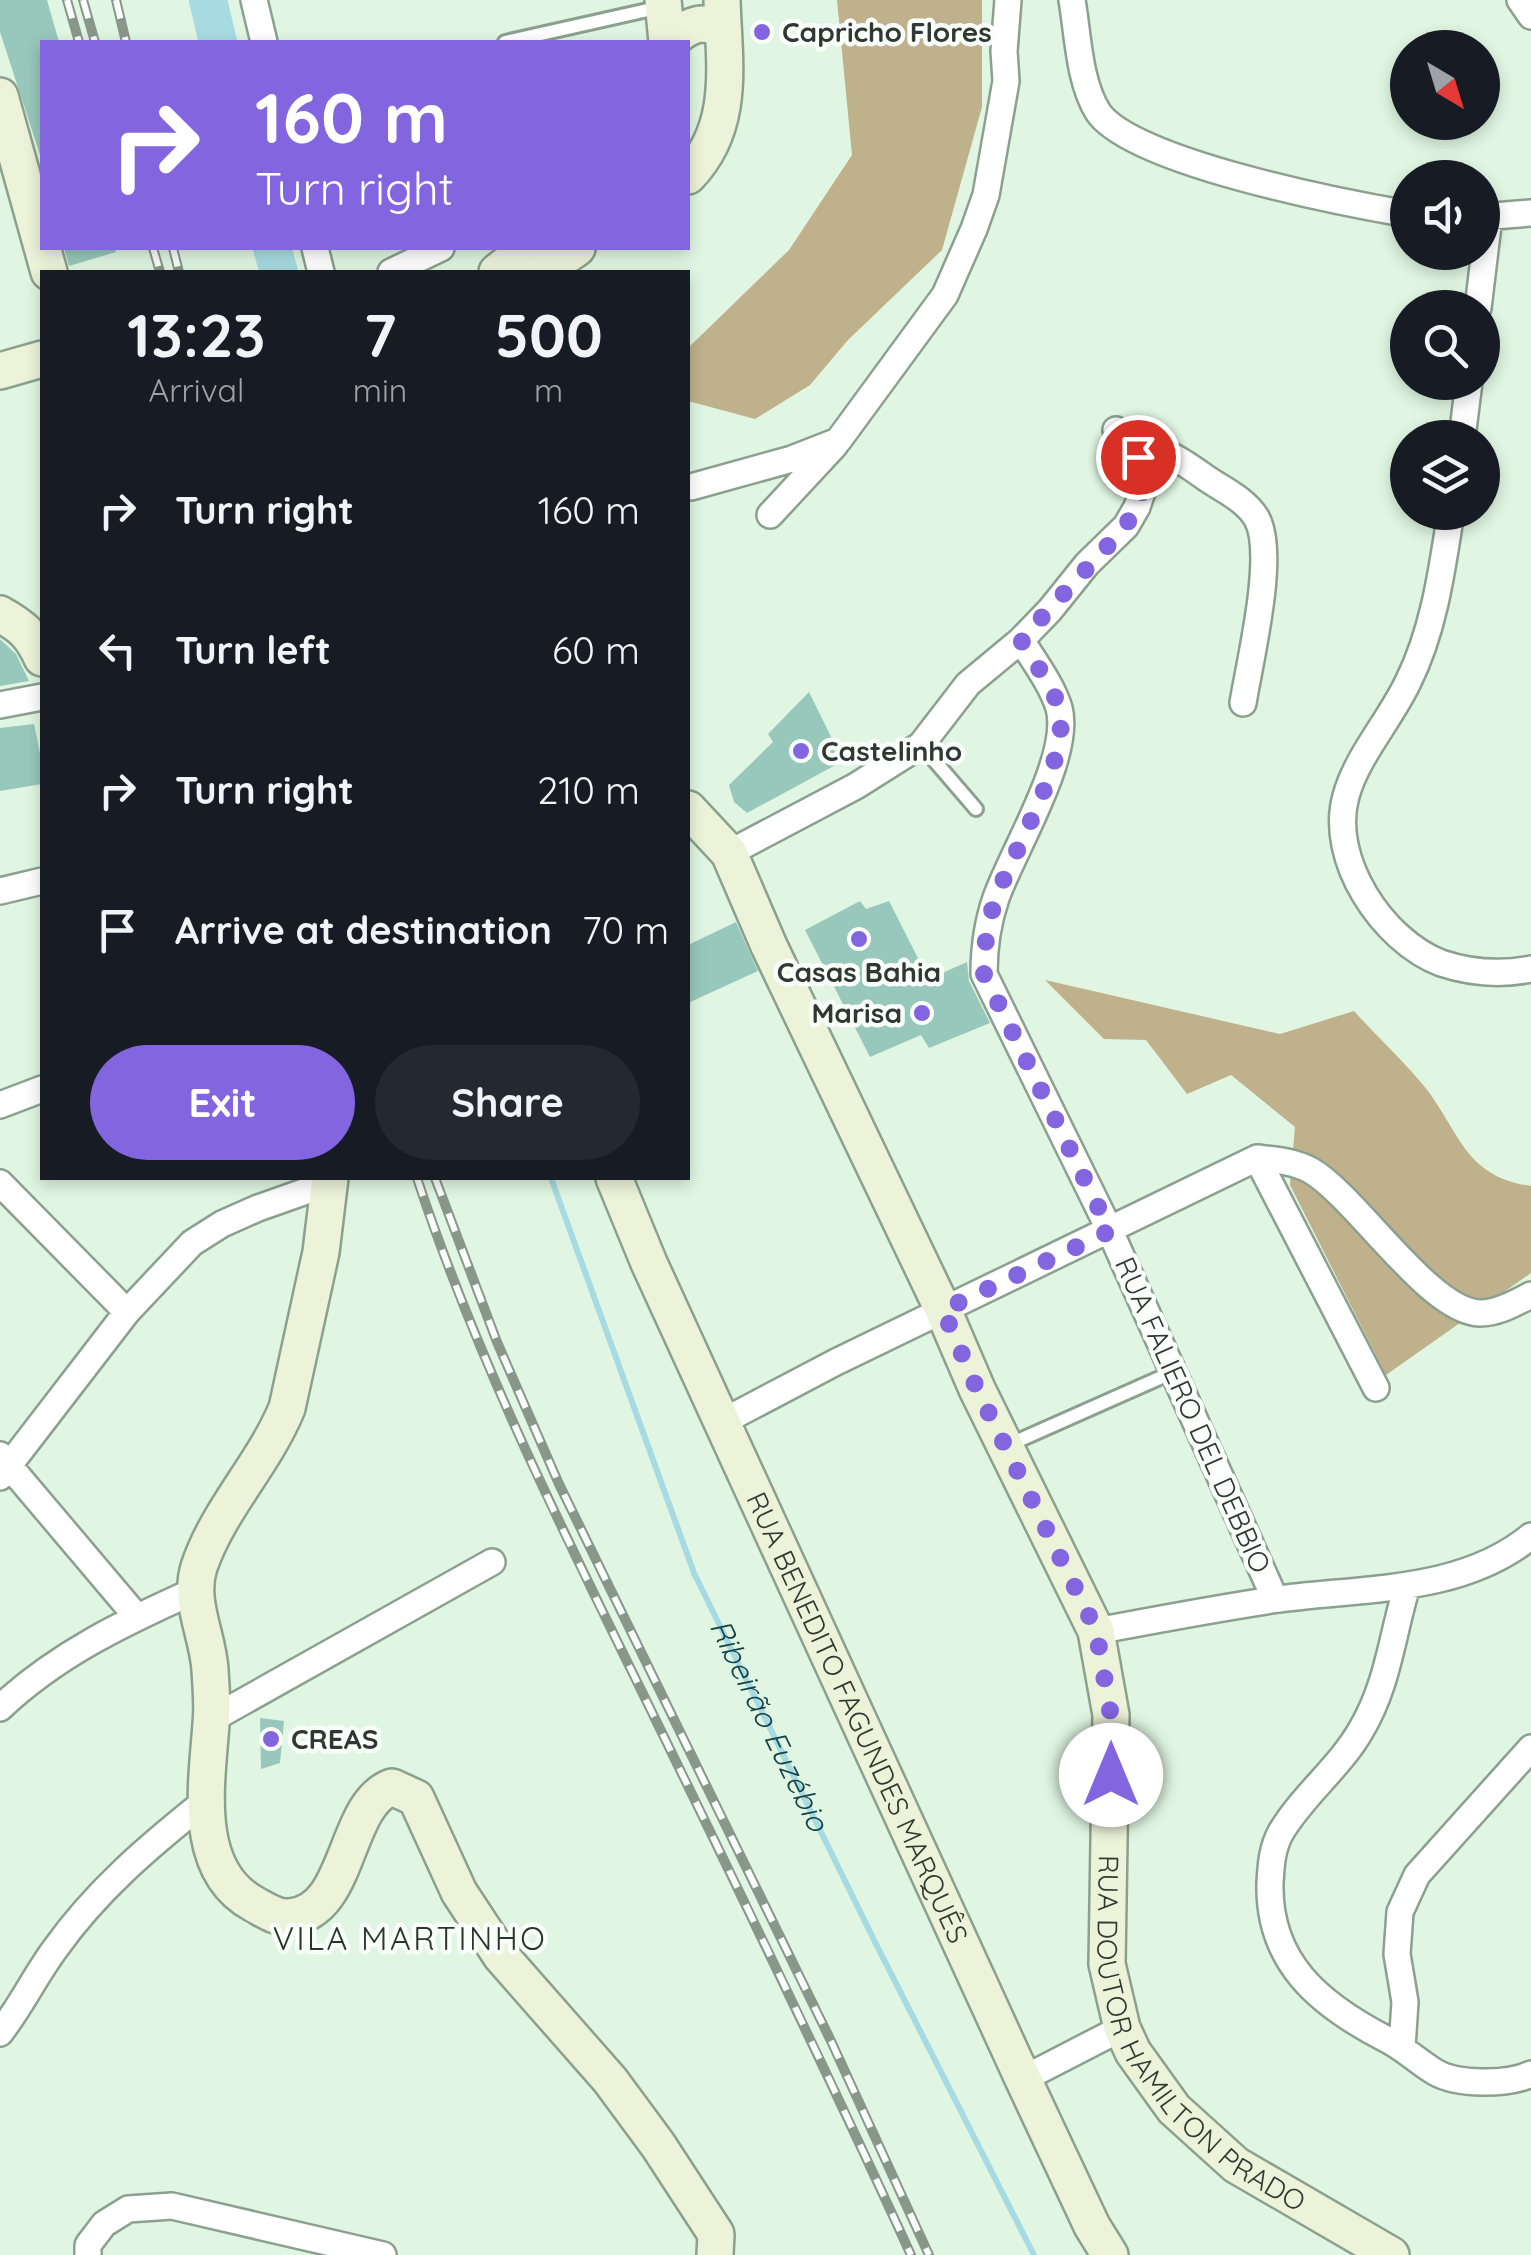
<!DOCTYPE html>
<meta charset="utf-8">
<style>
:root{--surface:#171b24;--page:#242831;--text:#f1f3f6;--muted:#9ea1a6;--accent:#8365e0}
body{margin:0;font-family:Quicksand,sans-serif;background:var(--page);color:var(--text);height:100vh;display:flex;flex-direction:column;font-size:38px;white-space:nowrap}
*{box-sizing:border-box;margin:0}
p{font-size:32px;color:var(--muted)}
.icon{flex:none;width:55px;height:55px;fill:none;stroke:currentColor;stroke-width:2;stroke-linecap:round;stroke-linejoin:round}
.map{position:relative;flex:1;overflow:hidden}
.details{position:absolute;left:40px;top:270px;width:650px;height:910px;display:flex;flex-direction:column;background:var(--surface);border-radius:0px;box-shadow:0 5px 15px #0003}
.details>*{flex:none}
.banner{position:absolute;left:40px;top:40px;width:650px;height:210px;border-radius:0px;box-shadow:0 5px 15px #0003;background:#8365e0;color:#fff;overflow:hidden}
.needle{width:65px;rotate:142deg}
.buttons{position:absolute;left:1390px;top:30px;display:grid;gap:20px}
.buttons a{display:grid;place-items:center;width:110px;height:110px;border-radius:50%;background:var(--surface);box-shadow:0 5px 15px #0003;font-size:50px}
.pin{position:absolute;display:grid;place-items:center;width:85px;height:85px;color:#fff;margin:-42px;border:5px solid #fff;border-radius:50%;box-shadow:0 2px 10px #0007}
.me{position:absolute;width:110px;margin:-55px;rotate:0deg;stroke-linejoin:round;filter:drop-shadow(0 0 8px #0008)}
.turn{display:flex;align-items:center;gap:35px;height:210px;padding:0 50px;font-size:45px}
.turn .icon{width:130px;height:130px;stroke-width:2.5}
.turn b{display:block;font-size:70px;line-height:85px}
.eta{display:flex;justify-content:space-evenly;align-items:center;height:170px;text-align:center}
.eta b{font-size:60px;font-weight:800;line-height:70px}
.action{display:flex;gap:20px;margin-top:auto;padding:20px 50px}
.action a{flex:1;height:115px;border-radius:60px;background:var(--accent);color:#fff;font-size:40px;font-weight:800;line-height:115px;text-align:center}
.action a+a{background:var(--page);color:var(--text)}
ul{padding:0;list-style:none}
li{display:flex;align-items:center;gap:30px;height:140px;padding:0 50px}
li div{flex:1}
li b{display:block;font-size:38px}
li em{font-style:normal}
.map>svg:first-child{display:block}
</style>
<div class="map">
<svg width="1531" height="2255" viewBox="0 0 1531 2255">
<rect width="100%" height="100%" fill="#e0f6e2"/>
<path fill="#bfb18c" d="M837,0H982V107L942,250L848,340L810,385L755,419L688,401V348L789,250L852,155Z
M1045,980L1280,1034L1354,1011C1378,1038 1406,1063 1428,1091C1461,1136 1467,1177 1531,1186V1273L1386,1375L1290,1185L1295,1127L1231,1075L1187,1094L1146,1040L1104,1039Z"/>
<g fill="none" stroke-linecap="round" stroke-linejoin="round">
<path stroke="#a8dbe1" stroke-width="6" id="s1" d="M551,1178L694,1573L875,1942L1034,2255"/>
<path stroke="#a8dbe1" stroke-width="38" d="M208,0L218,42
M272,248L279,272"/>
</g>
<path fill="#98c8bb" d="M0,0H47L59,42H42V161L0,32Z
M64,248H115L116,252L69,266Z
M0,639L16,654L29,681L0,686Z
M809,692L843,761L747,813L734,802L729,785L773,742L768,734Z
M34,724L42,763V784L0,791V728Z
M860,901L866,909L889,901L925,972L934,968L940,974L967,962L969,981L990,1023L929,1048L921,1035L870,1057L805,930Z
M736,922L758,971L688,1003V945Z
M260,1718L284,1721L280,1763L261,1769Z"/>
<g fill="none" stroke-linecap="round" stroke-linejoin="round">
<defs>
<path id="lane" d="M505,42L661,7
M921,745L976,809
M1006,1446L1173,1372"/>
<path id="street" d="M254,0L264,42
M1072,0C1078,35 1079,82 1098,112C1131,162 1344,203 1408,214
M1520,0L1531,16
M1482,217L1531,213
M315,248L321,272
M391,272L441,248
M1478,308L1489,217
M1462,438L1469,382
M1138,457L1148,447C1172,453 1189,466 1209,480C1226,491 1247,501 1257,519C1276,555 1250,660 1243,703
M691,487L792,459L838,441L945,295L974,229L986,195L1006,81L1004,51L1008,0
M1451,512C1442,570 1434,630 1408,682C1390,720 1357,756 1346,796C1328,859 1383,941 1441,963C1471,973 1501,975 1531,969
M770,515L835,445
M1021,640C1034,661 1052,685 1059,708C1072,756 1013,850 996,898C987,924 984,947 984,974L1110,1231L1275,1599
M0,705L42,697
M729,853L856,786L921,745L968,684L1021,640L1050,610L1087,564L1126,526L1137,507L1142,492L1138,457L1116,430
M0,891L42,881
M0,1105L42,1089
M1257,1158C1275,1160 1293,1161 1310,1170C1356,1196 1429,1312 1480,1313C1498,1313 1515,1303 1531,1295
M1257,1158L1376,1388
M0,1183L127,1312
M722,1422L836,1362L1257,1158
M0,1455L137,1617
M0,1477L127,1312L192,1243L222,1224L258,1208L329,1183
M1407,1586C1392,1636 1388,1685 1361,1730C1340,1767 1303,1795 1281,1832C1272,1848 1271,1865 1270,1883C1268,1962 1319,2004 1384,2038C1403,2047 1417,2061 1435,2072C1457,2085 1508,2085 1531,2074
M1096,1631C1154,1620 1213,1609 1272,1600C1358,1587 1459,1595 1531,1536
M0,1708C56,1655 123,1623 192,1592
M212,1719L492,1562
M0,2033C21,2006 35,1976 55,1949C96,1891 148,1847 203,1803
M1402,2047L1405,2002L1397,1954L1400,1912L1417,1875L1531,1748
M1023,2079L1122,2028
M88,2255V2245L104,2224L128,2209L172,2206L383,2255"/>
<g id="secondary">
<path d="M663,0L667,42"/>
<path d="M670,42C686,26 703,17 723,31"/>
<path d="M0,96L49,272"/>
<path d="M688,176C736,126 724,64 722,0"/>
<path d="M497,272L527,248"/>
<path d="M543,272L577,248"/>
<path d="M0,371L42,359"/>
<path d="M0,614C22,626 32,635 42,658"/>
<path id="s2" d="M688,809L729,853L769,946L943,1310L977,1389L1096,1631L1111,1715L1107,1964L1122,2028L1133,2052L1174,2109L1236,2165L1391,2255"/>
<path d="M330,1178L321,1252L287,1408C264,1464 218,1510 199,1567C188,1602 208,1635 210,1670C211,1688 213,1706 211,1724C207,1782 191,1870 254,1904C265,1910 276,1918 289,1917C351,1914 343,1804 392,1787L416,1798L459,1892L501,1956L610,2080L658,2145L716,2234L715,2255"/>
<path id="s3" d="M614,1178L649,1263L1023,2079L1092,2226L1110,2255"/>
</g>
</defs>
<use href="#lane" stroke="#8ba08e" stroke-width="18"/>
<use href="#street" stroke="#8ba08e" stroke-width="30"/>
<use href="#secondary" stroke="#8ba08e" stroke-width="40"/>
<use href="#lane" stroke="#fff" stroke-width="12"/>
<use href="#street" stroke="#fff" stroke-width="25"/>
<use href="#secondary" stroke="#edf3d9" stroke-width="35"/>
<defs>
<path id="rail" d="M67,0L79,42
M83,0L95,42
M116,0L126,42
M153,248L160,272
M173,248L179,272
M417,1178C476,1357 561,1527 644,1696C735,1882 825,2067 911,2255
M435,1178L497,1342L559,1484L831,2041L929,2255"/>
</defs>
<use href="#rail" stroke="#889789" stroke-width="10"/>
<use href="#rail" stroke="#f9fefa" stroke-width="6" stroke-dasharray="19" stroke-linecap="butt"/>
</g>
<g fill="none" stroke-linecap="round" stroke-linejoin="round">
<path stroke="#8365e0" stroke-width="18" stroke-dasharray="0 32.4" d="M1111,1775V1716L1096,1630L977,1389L943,1310L1110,1231L984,974C984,947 987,924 996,898C1013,851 1072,755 1059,708C1052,685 1033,661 1021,640L1126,526L1142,492L1138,457"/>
</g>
<g fill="#8365e0" stroke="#f9fefa" stroke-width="4">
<circle cx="762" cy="32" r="10"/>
<circle cx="801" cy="751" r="10"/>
<circle cx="859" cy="939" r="10"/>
<circle cx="922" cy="1013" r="10"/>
<circle cx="271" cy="1739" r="10"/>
</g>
<g text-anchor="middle" stroke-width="9" stroke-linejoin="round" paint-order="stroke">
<g font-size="28" font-weight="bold" fill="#303931" stroke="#f9fefa" text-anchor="start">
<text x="782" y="42">Capricho Flores</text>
<text x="821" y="761">Castelinho</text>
<text x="859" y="982" text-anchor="middle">Casas Bahia</text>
<text x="902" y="1023" text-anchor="end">Marisa</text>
<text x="291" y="1749">CREAS</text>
</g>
<g font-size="28" fill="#303931" stroke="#f9fefa">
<text transform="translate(1193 1415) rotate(66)" y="10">RUA FALIERO DEL DEBBIO</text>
<text dy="10" stroke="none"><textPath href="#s3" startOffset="592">RUA BENEDITO FAGUNDES MARQUÊS</textPath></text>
<text dy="10" stroke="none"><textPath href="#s2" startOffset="1362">RUA DOUTOR HAMILTON PRADO</textPath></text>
</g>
<g font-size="30" font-style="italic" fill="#144247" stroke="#f9fefa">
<text dy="10" stroke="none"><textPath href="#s1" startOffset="590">Ribeirão Euzébio</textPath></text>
</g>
<g font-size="32" letter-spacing="2.5" fill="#253728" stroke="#f9fefa">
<text x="410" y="1950">VILA MARTINHO</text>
</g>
</g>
</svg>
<div class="buttons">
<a><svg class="needle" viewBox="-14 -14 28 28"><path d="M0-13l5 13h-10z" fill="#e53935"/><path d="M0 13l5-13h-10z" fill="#9ea1a6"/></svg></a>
<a><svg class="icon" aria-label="sound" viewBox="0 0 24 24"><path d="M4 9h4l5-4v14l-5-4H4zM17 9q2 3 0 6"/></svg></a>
<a><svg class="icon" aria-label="search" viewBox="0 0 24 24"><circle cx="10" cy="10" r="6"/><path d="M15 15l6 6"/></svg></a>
<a><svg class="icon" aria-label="layers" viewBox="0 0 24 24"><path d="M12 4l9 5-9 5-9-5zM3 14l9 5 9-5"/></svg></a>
</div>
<div class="pin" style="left:1138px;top:457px;background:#d93025"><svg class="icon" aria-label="arrive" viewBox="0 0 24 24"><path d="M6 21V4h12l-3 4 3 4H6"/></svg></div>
<svg class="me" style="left:1111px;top:1775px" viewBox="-20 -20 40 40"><circle r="19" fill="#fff"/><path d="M0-13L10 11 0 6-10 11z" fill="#8365e0"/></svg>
<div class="banner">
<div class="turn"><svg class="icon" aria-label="right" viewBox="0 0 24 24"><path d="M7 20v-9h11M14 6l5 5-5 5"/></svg><div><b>160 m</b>Turn right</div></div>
</div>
<section class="details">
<div class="eta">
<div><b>13:23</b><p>Arrival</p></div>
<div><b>7</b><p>min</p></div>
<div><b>500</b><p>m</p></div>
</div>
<ul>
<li><svg class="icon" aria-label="right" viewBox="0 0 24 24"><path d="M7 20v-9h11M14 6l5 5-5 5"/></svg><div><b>Turn right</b></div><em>160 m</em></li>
<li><svg class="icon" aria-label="left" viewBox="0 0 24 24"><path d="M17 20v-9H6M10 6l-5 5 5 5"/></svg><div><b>Turn left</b></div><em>60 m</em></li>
<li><svg class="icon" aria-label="right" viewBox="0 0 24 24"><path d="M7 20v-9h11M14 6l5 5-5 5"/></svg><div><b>Turn right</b></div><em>210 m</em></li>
<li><svg class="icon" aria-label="arrive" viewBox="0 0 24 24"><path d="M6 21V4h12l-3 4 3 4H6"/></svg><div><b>Arrive at destination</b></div><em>70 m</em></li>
</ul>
<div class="action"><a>Exit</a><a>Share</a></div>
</section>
</div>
